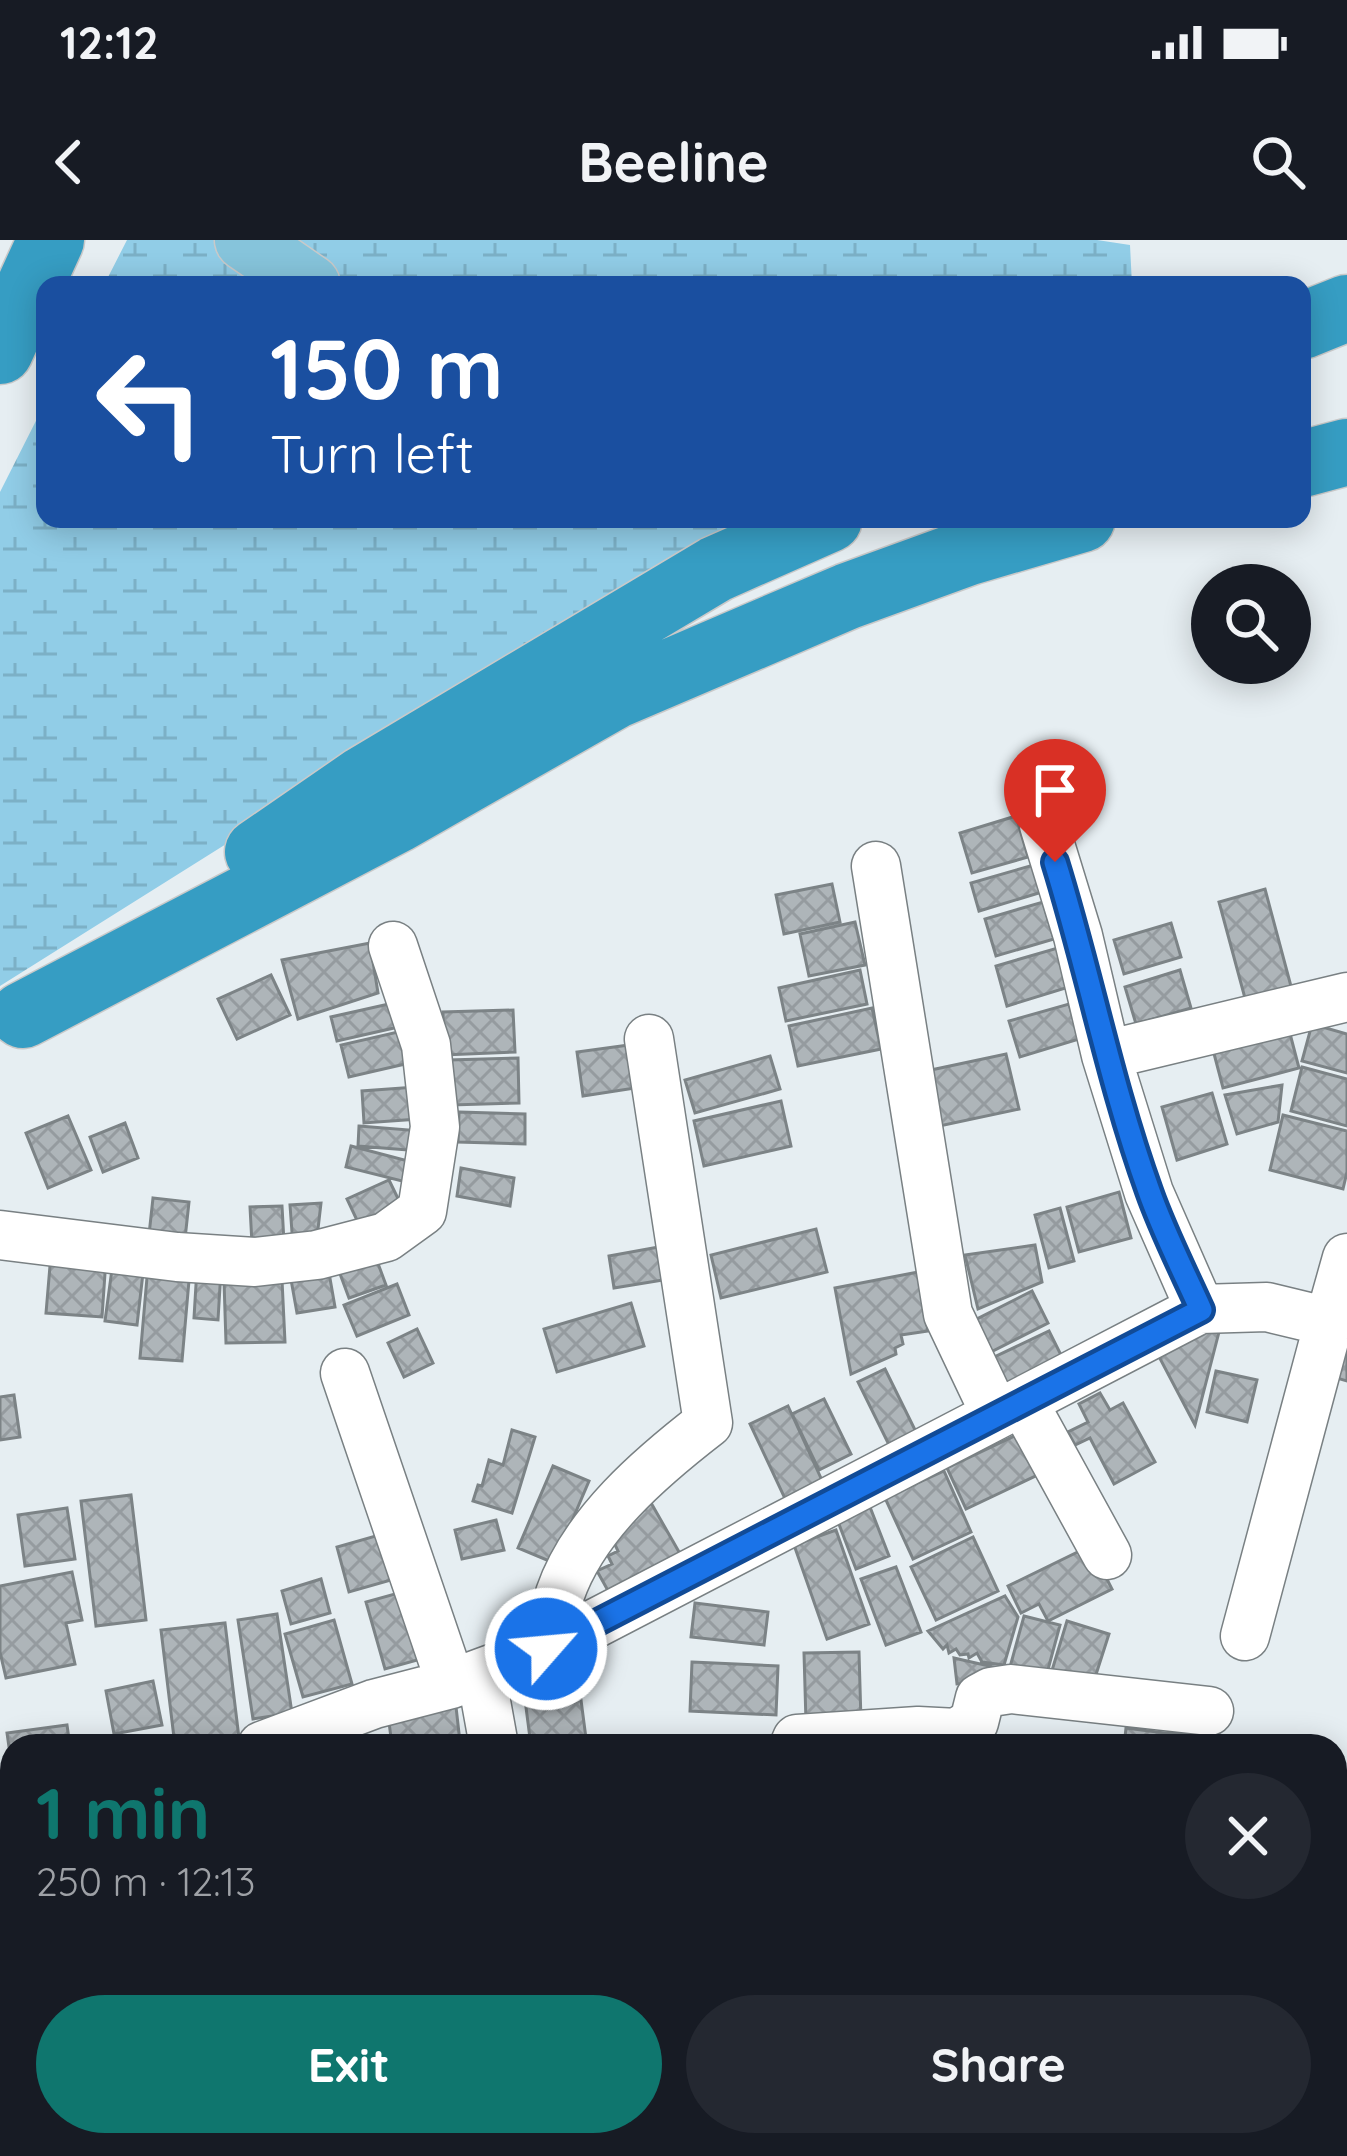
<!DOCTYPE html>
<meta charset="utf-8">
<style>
:root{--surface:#171b24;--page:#242831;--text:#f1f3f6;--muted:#9ea1a6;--accent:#0f766e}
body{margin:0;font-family:Quicksand,sans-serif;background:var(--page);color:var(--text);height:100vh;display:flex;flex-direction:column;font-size:45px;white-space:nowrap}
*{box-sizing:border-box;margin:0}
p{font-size:39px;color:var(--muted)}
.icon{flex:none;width:66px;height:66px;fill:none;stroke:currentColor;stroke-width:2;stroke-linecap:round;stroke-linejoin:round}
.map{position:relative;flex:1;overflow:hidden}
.side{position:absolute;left:0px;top:1494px;width:1347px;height:423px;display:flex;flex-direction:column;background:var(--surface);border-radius:36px 36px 0 0;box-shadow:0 6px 30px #0003}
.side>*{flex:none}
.banner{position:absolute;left:36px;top:36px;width:1275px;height:252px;border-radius:24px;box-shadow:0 6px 30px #0003;background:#1a4fa0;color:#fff;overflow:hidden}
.fabs{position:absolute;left:1191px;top:324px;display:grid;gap:24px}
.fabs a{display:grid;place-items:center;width:120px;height:120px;border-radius:50%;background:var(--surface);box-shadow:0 6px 30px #0003;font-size:60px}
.pin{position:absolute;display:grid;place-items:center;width:102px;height:102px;color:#fff;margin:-123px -51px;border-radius:50% 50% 50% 0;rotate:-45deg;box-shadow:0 0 12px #0007}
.pin .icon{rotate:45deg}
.me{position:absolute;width:132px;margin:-66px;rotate:63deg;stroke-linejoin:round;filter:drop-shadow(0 0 9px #0008)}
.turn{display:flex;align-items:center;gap:42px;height:252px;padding:0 36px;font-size:54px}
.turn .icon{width:156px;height:156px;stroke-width:2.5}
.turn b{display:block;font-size:84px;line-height:102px}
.round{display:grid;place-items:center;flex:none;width:126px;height:126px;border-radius:63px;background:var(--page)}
.summary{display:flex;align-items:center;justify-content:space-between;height:204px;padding:0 36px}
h1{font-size:72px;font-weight:700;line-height:90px;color:var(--accent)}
.cta{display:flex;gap:24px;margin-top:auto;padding:24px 36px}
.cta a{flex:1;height:138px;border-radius:72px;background:var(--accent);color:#fff;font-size:48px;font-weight:700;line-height:138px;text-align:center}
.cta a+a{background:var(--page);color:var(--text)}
.status{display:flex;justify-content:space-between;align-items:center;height:84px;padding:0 60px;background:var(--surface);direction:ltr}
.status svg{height:33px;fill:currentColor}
header{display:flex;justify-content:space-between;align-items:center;height:156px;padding:0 36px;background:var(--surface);font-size:54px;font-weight:700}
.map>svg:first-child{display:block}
</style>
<div class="status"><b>12:12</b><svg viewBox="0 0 49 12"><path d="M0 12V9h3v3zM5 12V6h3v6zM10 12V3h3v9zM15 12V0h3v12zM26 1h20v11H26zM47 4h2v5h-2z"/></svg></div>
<header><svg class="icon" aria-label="back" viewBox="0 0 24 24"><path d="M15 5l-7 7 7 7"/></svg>Beeline<svg class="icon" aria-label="search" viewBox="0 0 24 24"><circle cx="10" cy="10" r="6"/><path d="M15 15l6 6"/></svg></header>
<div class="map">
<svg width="1347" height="1916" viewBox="0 0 1347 1916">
<defs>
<pattern id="wetland-marsh" width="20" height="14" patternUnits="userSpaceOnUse" patternTransform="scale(3)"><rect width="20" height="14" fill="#91cde7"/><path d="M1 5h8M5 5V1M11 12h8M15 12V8" fill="none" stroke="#7cb0c6"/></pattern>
<pattern id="building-cross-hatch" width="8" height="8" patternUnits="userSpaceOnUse" patternTransform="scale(3)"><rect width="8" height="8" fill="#aeb5b9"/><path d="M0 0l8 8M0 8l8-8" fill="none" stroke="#959b9f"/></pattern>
</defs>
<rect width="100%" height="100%" fill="#e6eef2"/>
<path fill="url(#wetland-marsh)" d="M127,0H218L277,45H104Z
M269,0H1097L1130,5L1132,45H351L324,34Z
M45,163V279H764L269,577L0,746V252Z"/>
<path fill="url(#building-cross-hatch)" stroke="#7c8386" stroke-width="3" d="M1016,576L1028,617L972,633L960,593Z
M1044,622L1052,649L979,671L971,643Z
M832,644L840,682L784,694L776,655Z
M1265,649L1292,750L1246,762L1219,662Z
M1043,662L1054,699L996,716L985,679Z
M855,682L865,725L809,736L800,694Z
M1171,683L1181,717L1124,734L1114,700Z
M370,703L378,753L298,779L282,720Z
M1061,707L1072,746L1007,766L996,726Z
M860,730L867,764L786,781L779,748Z
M1180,730L1191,768L1136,784L1125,747Z
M271,735L290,775L237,799L218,759Z
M402,761L407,785L337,801L331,777Z
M1069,764L1079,799L1020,817L1009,781Z
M872,768L881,809L798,826L789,786Z
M513,770L515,812L444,815L443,772Z
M1312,784L1347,794V833L1302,821Z
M1288,786L1299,828L1223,848L1212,806Z
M411,789L418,821L349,837L341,805Z
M629,805L635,848L583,856L577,812Z
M1006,814L1019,869L930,888L917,833Z
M770,816L780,849L695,873L685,840Z
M518,818L519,863L451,865L449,820Z
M1302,827L1347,839V886L1291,871Z
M1282,845L1278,882L1237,894L1225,855Z
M415,847L418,879L364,883L362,851Z
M1212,853L1227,904L1177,920L1162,867Z
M781,861L791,906L704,926L694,881Z
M459,872L525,874V904L458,902Z
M1283,875L1347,891V932L1343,949L1270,930Z
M68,876L91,930L48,948L26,893Z
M125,883L138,918L103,932L90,897Z
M359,886L422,891L420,911L358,906Z
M351,906L412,922L406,942L346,927Z
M461,928L514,938L510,966L457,956Z
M389,940L405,973L363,993L347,959Z
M1119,952L1131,998L1079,1012L1067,967Z
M153,958L189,962L184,1008L148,1004Z
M321,963L318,989L293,1006L290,965Z
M282,966L284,1002L252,1004L250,967Z
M1060,968L1074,1021L1049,1028L1035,975Z
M816,989L827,1032L721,1058L711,1015Z
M1035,1005L1042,1042L978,1069L965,1015Z
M664,1006L669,1039L614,1048L609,1016Z
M373,1010L386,1045L349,1058L336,1023Z
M51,1014L106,1019L102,1077L46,1073Z
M148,1026L190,1029L182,1121L140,1118Z
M328,1027L335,1067L297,1073L290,1034Z
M197,1028L221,1030L218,1080L194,1078Z
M112,1029L143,1033L137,1085L105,1081Z
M918,1032L928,1091L901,1095L903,1104L895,1108L896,1114L851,1134L835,1048Z
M282,1040L285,1102L226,1103L224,1041Z
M397,1044L409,1075L357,1096L344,1065Z
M1032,1051L1048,1083L987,1114L971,1082Z
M631,1063L644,1106L557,1132L544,1089Z
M1347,1076V1141L1330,1136Z
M1213,1082L1219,1092L1195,1185L1156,1111Z
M417,1089L433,1123L404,1137L388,1103Z
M1049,1091L1067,1127L1005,1157L988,1120Z
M885,1129L921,1202L894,1215L858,1142Z
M1216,1131L1257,1140L1247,1182L1207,1172Z
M1100,1153L1110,1170L1123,1163L1155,1222L1114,1244L1090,1198L1075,1205L1068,1192L1088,1182L1079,1164Z
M14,1155L20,1197L0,1200V1157Z
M824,1159L851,1214L819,1230L792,1174Z
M788,1166L825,1247L788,1265L750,1184Z
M512,1190L535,1197L512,1273L473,1261L478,1245L482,1246L489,1220L503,1225Z
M1027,1190L1046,1231L966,1269L947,1228Z
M553,1226L589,1241L554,1323L518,1308Z
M944,1231L971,1292L913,1319L885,1258Z
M642,1247L683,1319L611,1356L597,1331L612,1324L608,1316L618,1311L611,1296Z
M131,1255L146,1380L96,1386L81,1261Z
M870,1267L889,1316L856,1329L837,1279Z
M67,1268L75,1319L25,1326L18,1275Z
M496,1280L504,1310L462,1319L455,1290Z
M836,1290L869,1384L827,1399L794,1305Z
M379,1295L391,1340L349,1352L337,1307Z
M973,1297L998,1351L936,1380L911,1327Z
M1090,1306L1112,1349L1048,1381L1039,1364L1021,1373L1008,1346Z
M896,1327L921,1392L886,1405L861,1339Z
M72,1332L82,1380L66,1383L75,1424L6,1438L0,1412V1346Z
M321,1339L330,1373L291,1384L282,1351Z
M402,1352L421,1419L385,1429L366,1362Z
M1005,1356L1018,1377L1004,1425L982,1422L977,1413L969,1418L968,1414L960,1415L956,1409L949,1413L947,1405L943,1409L928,1391Z
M695,1363L768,1372L764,1405L691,1397Z
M277,1374L292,1473L253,1479L238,1380Z
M1024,1376L1060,1385L1046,1437L1010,1427Z
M334,1380L352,1444L303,1457L285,1394Z
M1067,1381L1109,1394L1091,1450L1050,1437Z
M225,1383L239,1498L175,1506L161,1390Z
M859,1412L861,1481L806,1482L804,1413Z
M954,1418L998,1428L969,1443L957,1444Z
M692,1422L778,1426L776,1475L690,1471Z
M578,1437L587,1506H531L523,1444Z
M153,1441L162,1485L114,1494L106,1451Z
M455,1458L460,1502L392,1506L387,1466Z
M67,1485L70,1506H12V1528L7,1493Z
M1126,1488L1165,1493L1164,1506H1124Z
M1165,1493L1201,1495L1200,1506H1165Z
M1335,1748L1347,1760V1916H1305V1905H1335Z
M117,1905H153L154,1916H119Z
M164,1905H214L216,1916H166Z
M228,1905H280L281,1915L229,1916Z
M327,1905H414L415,1916H328Z
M542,1905H602L603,1916H543Z
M640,1905H693V1910L641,1914Z
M860,1905H947V1916H860Z
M990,1905H1033V1916H990Z"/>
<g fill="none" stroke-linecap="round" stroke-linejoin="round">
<defs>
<path id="minor" d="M1044,585L1078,696L1106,815L1149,953L1200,1069
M876,626L948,1074L996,1175
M1106,815L1347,757
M0,995L177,1017L255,1022L317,1015L386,997L422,971L435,887L426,805L393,706
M345,1133L451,1444
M1023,1162L1107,1315
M1245,1396L1329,1082
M546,1409C551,1391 554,1371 560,1354C584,1284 651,1227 708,1183L649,799
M481,1434L494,1506
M262,1506L374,1464L451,1444L546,1409L1200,1069L1267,1067L1329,1082L1347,1018
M794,1506L797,1499L918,1491L957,1493L974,1482L980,1458L991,1452L1011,1449L1209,1471
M0,1574L12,1571
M1335,1740L1347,1736
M298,1905L299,1916
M515,1905L516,1916
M615,1905L616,1916
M832,1916L833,1905
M1287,1916V1905"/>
<path id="major" d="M245,0L310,45"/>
<path id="highway" d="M1302,86L1347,68
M0,111L51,0
M1302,224L1347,212
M258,612L364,539L716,329L829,279
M23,775L396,580L614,456L848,356L969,312L1082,279"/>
</defs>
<use href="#minor" stroke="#798083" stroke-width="51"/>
<use href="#major" stroke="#c9c9c9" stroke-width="63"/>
<use href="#highway" stroke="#c9c9c9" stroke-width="69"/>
<use href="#minor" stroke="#fff" stroke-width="48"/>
<use href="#major" stroke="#86c4db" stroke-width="60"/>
<use href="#highway" stroke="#369dc3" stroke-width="66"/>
</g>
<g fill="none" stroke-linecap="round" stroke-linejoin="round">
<defs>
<path id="route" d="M546,1409L1201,1070C1183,1030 1163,991 1149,951C1110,843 1089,731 1055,622"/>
</defs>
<use href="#route" stroke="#114b97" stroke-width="30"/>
<use href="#route" stroke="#1a73e8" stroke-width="21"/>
</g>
</svg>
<div class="fabs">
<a><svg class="icon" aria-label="search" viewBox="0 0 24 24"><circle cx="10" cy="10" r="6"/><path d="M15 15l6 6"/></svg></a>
</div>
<div class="pin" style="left:1055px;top:622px;background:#d93025"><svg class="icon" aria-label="arrive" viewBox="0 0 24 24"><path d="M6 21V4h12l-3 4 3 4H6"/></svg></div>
<svg class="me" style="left:546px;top:1409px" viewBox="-20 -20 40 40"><circle r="17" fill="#1a73e8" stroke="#fff" stroke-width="3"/><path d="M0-11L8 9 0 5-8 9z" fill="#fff"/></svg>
<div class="banner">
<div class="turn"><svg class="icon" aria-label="left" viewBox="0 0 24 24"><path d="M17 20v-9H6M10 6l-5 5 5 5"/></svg><div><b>150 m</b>Turn left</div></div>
</div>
<section class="side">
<div class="summary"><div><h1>1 min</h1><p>250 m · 12:13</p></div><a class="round"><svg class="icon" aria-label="close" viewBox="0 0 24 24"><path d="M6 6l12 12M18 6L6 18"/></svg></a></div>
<div class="cta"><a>Exit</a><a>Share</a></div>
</section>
</div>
